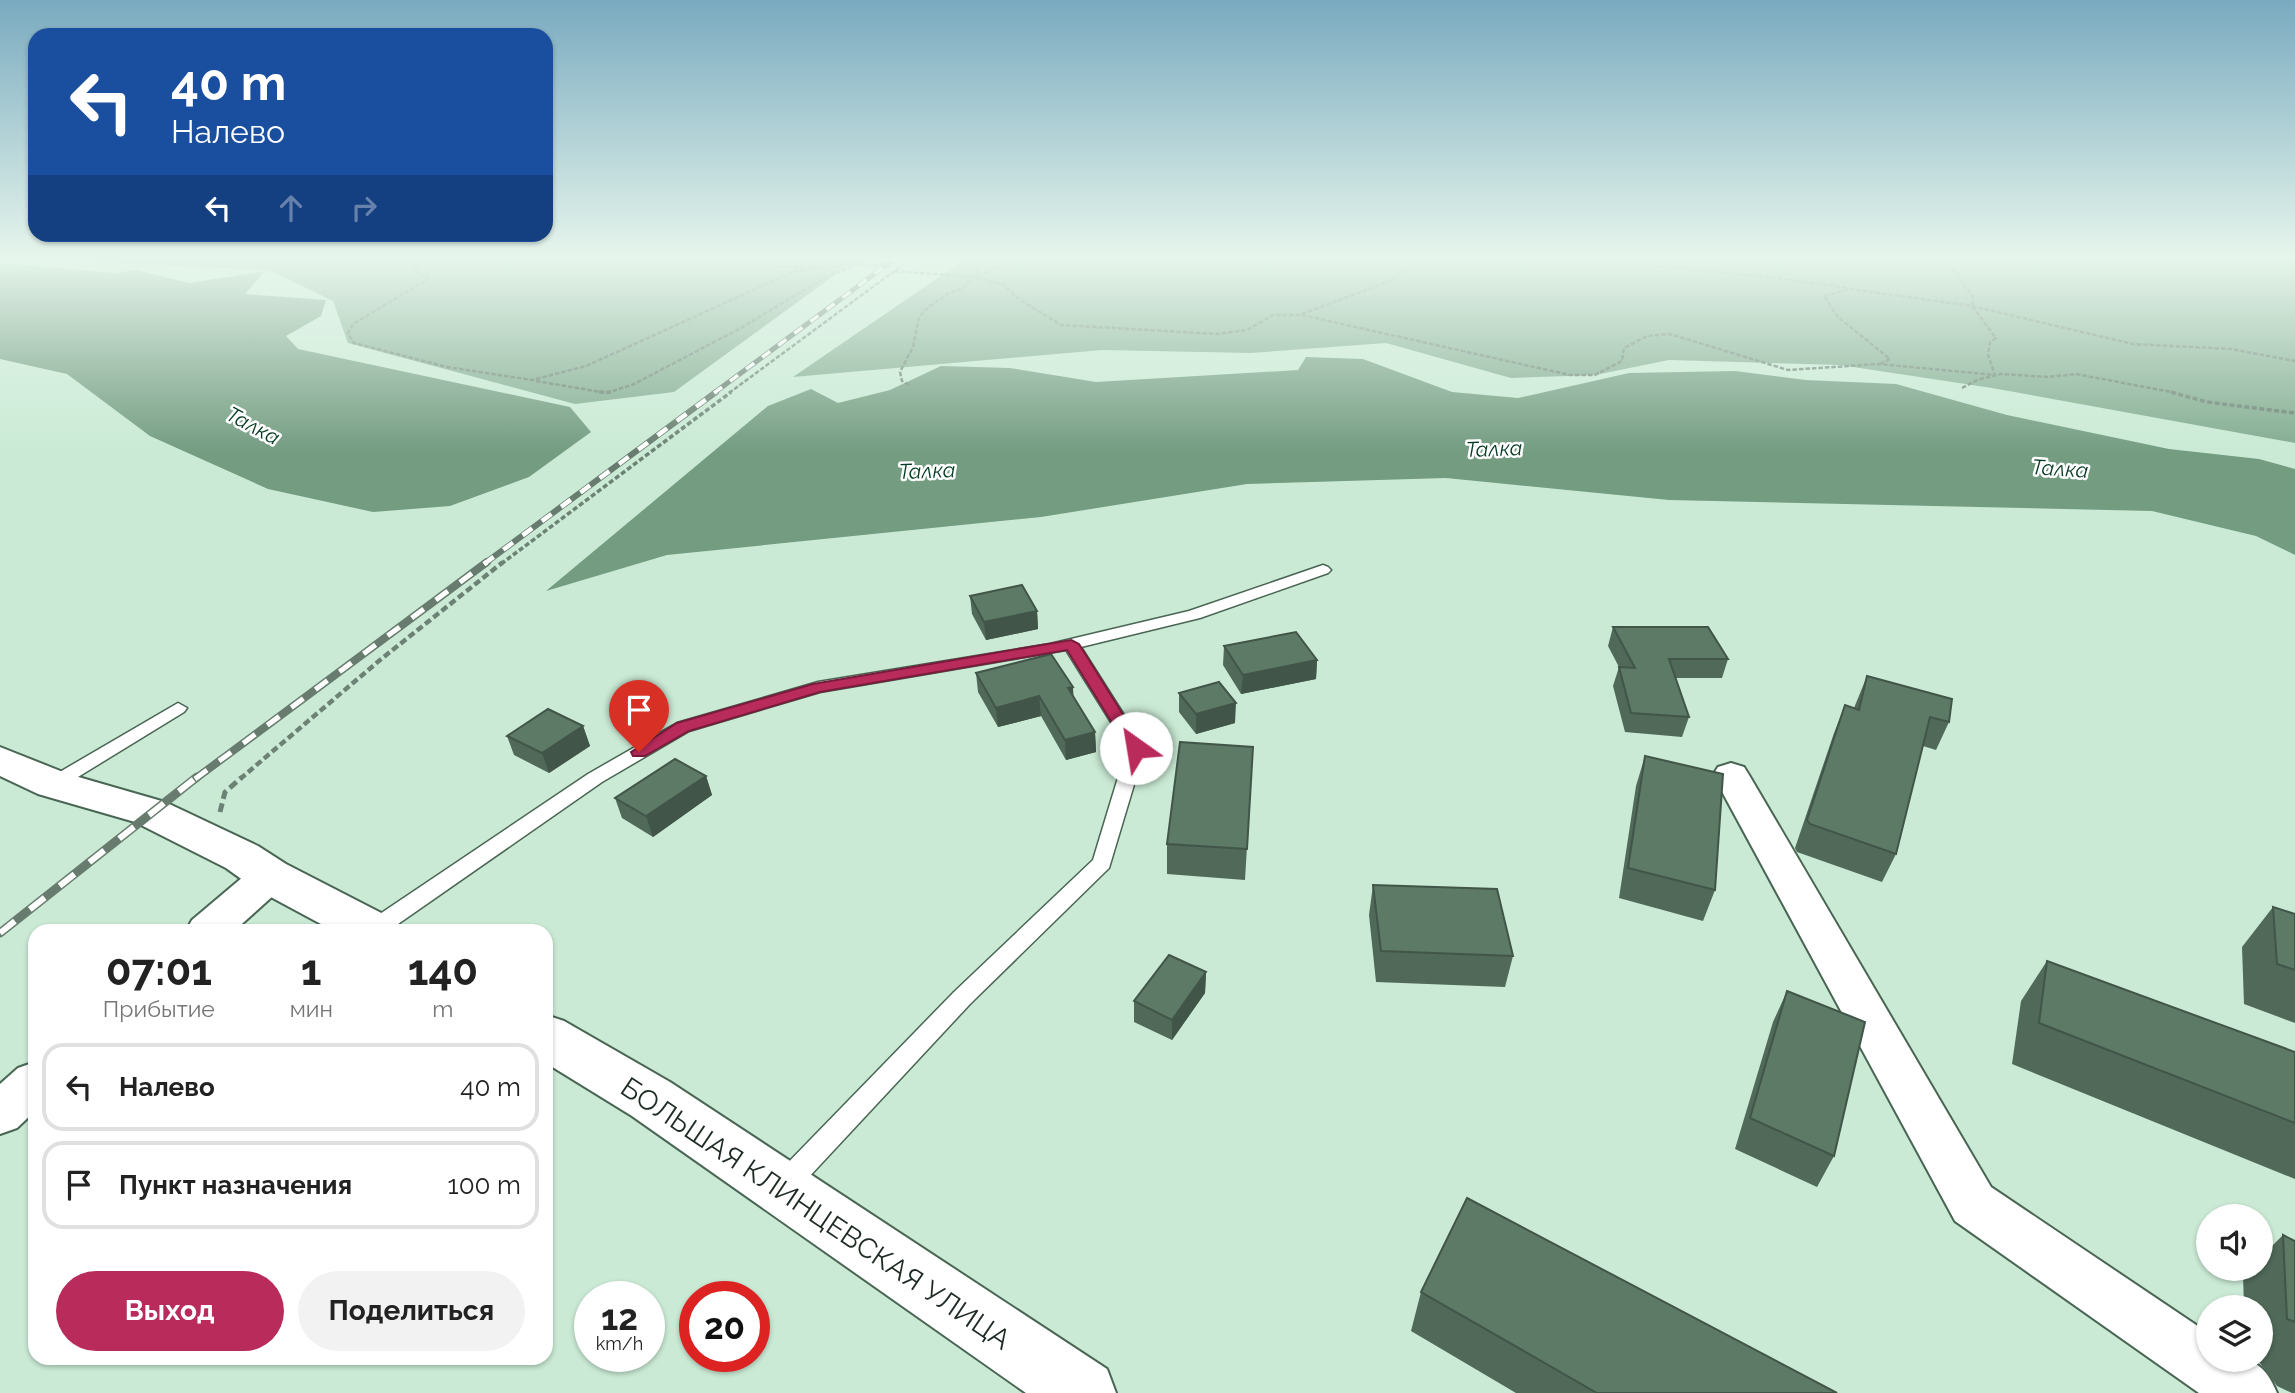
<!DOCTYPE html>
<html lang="ru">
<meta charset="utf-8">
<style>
:root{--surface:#fff;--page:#f2f2f2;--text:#222;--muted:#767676;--line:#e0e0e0;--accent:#b92b5b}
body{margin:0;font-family:Raleway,sans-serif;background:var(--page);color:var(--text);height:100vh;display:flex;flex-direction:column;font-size:26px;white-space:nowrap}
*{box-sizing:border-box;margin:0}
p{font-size:23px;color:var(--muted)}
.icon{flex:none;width:38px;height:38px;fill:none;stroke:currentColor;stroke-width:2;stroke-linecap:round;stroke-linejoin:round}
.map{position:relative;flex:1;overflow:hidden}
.drawer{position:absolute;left:28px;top:924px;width:525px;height:441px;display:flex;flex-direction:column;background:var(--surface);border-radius:21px;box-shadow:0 2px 5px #0004}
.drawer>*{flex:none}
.guide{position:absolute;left:28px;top:28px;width:525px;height:214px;border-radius:21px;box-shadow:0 2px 5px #0004;background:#1a4fa0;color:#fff;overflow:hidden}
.tools{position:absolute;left:2196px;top:1204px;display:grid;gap:14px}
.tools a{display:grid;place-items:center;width:77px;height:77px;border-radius:50%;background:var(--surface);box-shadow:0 2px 5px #0004;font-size:35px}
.speed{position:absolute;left:574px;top:1281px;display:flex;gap:14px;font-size:35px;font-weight:700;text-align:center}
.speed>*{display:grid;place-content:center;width:91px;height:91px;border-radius:50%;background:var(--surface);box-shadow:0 2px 5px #0004;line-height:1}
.speed small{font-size:18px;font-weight:400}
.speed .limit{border:10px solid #d22;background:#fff;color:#111}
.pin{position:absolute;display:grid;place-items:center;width:60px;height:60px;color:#fff;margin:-72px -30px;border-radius:50% 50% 50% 0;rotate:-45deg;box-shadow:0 0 7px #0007}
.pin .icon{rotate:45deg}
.me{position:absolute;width:77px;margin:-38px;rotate:328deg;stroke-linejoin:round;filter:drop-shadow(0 0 5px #0008)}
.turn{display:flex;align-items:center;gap:24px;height:147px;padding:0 28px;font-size:32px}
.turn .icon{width:91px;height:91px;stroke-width:2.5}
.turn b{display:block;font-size:49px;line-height:60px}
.lanes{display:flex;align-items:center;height:66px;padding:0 28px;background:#0003;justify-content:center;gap:35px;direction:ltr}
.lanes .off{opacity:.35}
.eta{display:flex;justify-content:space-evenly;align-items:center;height:119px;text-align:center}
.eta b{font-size:42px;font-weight:700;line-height:49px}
.action{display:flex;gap:14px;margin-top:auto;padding:14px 28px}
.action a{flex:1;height:80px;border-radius:42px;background:var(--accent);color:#fff;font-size:28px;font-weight:700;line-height:80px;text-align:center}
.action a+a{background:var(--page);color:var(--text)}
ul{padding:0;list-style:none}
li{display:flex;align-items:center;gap:21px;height:88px;margin:0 14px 10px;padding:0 14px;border:4px solid var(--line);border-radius:21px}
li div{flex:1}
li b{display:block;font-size:26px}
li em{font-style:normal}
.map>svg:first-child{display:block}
</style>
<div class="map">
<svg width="2295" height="1393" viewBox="0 0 2295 1393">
<rect width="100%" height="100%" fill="#caead5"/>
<path fill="#82ab90" d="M0,258H858L674,392L575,404L348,343L333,301L269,270Z
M967,258H2295V443L1992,388L1840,365L1669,360L1595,375L1511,378L1386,343L1251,353L1102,350L793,377Z"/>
<path fill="#739c81" d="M0,263L114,273L137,270L189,283L265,271L245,294L326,300L321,316L286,336L298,349L570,407L591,432L529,477L450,506L373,512L268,489L150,436L67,374L0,359Z
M1306,357L1363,359L1452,392L1518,398L1629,373L1735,371L1806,380L1896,384L2007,415L2169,449L2259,459L2295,469V555L2256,536L2152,511L1669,500L1446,478L1247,484L1041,517L667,555L546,591L768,406L811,389L838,403L890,390L941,366L1010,368L1096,382L1298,370Z"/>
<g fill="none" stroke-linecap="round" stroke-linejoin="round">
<defs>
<path id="service" d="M1323,565L1328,567L1331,570L1328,573L1200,618L1081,647L1145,748L1109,868L970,1004L794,1193L785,1196L776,1193L772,1184L776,1175L954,992L1093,860L1127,748L1066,650L820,692L689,731L602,782L388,931L362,930L365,924L588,774L677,723L818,682L1050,644L1189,611Z
M178,703L187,708L184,712L60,788H46L43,784L46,780Z"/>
<path id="minor" d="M1731,763L1744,767L1749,775L1991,1187L2208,1333V1360C2246,1360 2261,1354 2277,1393H2199L1955,1221L1713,775L1718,767Z
M270,862L284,866L290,876L284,886L234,931H186L192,920L256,866Z
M35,1062V1111L17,1128L0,1134V1084L18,1068Z"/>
<path id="tertiary" d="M0,747L68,774L165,802L258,846L286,864L391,918L398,931H334L254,888L226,868L135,822L38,794L0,776Z
M546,1015L564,1021L670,1082L1107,1369L1116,1393H1026L632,1116L546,1063Z"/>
</defs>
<use href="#service" stroke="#496553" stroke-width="3"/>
<use href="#minor" stroke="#496553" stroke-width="4"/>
<use href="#tertiary" stroke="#496553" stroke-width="4"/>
<path stroke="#6c8274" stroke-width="2.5" stroke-dasharray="4.5 2" stroke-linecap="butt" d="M425,258L412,268L428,279L353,324L348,333L354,343L447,367L532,380L586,366L793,272C818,265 845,270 869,258
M592,258L661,264L803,267
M869,258L888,265
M986,258L973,277L1002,284L1022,301L1061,325L1217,334L1247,330L1273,315H1302L1570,375H1595L1622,361L1624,348L1647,336L1670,334L1788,370L1879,364L1995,375L1988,355L1990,342L1996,338L1972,306L1973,297L1945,258
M1577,258L1768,277L1848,288
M812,266L830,258
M894,271L972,277
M1302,314L1390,281L1401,272L1441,258
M1880,364L1890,359L1838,317L1824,296L1850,289L1972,306L2133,344L2231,349L2295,361
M536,381L607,393L634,384L741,328L824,278L855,265L891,266
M909,385L902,381L900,372L913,347L919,317L926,309L947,294L965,287L973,277L1025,258
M1962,388L1977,380L2001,374L2048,377L2076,374L2177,393
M729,393L912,258"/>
<path stroke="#6c8274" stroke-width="3.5" stroke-dasharray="5 2.5" stroke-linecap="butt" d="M599,392H611
M2171,392L2207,402L2295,413
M501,564L731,392"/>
<path stroke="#6c8274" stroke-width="4.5" stroke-dasharray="7 3.5" stroke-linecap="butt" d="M240,779L380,660L503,562"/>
<path stroke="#6c8274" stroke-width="5" stroke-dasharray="9 4.5" stroke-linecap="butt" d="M220,812L225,792L242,777"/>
<use href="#service" fill="#fff" fill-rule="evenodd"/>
<use href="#minor" fill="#fff" fill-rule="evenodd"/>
<use href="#tertiary" fill="#fff" fill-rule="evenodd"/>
<defs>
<path id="rail-far3" d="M714,393L896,258"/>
<path id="rail-far2" d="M484,564L716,392"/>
<path id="rail-far1" d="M195,779L487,562"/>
<path id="rail" d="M0,933L197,777"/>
</defs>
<use href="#rail-far3" stroke="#677c6e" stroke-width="5"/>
<use href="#rail-far2" stroke="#677c6e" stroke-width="6"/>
<use href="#rail-far1" stroke="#677c6e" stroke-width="8"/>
<use href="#rail" stroke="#677c6e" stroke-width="9"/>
<use href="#rail-far3" stroke="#fff" stroke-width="3.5" stroke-dasharray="10" stroke-linecap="butt"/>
<use href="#rail-far2" stroke="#fff" stroke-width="4.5" stroke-dasharray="12" stroke-linecap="butt"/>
<use href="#rail-far1" stroke="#fff" stroke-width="5" stroke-dasharray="15" stroke-linecap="butt"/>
<use href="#rail" stroke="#fff" stroke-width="6" stroke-dasharray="19" stroke-linecap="butt"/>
</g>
<path fill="#506959" d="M970,596L1037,611L1038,629L986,640L972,614Z
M1613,627L1728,659L1722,678H1675L1689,717L1682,737L1625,732L1613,686L1619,667L1608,646Z
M1224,646L1317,660L1316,679L1241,694L1223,665Z
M976,673L1074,697L1095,732L1096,752L1066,760L1041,716L998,727L978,692Z
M1867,676L1949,722L1936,750L1923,746L1896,854L1882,882L1797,852L1795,848L1834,733L1845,705L1854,708Z
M1179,693L1235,723L1196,734L1179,712Z
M583,726L590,746L549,773L514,755L507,736Z
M1253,747L1245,880L1167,874V844Z
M1645,756L1715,890L1703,921L1619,898L1636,786Z
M706,776L712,795L653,837L622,818L615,798Z
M1373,885L1513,956L1505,987L1376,982L1369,915Z
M2273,907L2295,914V1023L2244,1004L2242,947Z
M2047,961L2295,1052V1179L2012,1064L2021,1001Z
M1206,972L1205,993L1172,1040L1134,1022V1001Z
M1787,991L1834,1156L1817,1187L1735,1149L1773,1022Z
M2283,1235L2295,1241V1393H2292L2277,1386L2260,1363L2250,1360H2261V1307H2244L2243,1275L2249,1269H2261V1257Z
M1421,1292L1837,1393H1516L1411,1331Z"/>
<path fill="#415548" d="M1037,611L1038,629L986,640L984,622Z
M1317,660L1316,679L1241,694L1243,675Z
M1073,687L1074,706L1068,688Z
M1039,696L1041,716L998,727L996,708Z
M1236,703L1235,723L1196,734V714Z
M583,726L590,746L549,773L542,753Z
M1095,732L1096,752L1066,760L1065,740Z
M706,776L712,795L653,837L646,816Z
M1206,972L1205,993L1172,1040V1020Z"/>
<path fill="#5d7a67" stroke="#415548" stroke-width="2" d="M1022,585L1037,611L984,622L970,596Z
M1613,627H1708L1728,659H1669L1689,717L1631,713L1619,667L1635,668Z
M1296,632L1317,660L1243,675L1224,646Z
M1051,654L1073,687L1068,688L1095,732L1065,740L1039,696L996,708L976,673Z
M1867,676L1952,699L1949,722L1930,717L1896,854L1810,824L1807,820L1845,705L1859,710Z
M1219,682L1236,703L1196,714L1179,693Z
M548,709L583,726L542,753L507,736Z
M1180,742L1253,747L1247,849L1167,844Z
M1645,756L1723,774L1715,890L1628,868Z
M675,759L706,776L646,816L615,798Z
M1373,885L1497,889L1513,956L1381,951Z
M2273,907L2295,914V970L2277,964Z
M1169,955L1206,972L1172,1020L1134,1001Z
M2047,961L2295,1052V1123L2039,1023Z
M1787,991L1865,1022L1834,1156L1750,1118Z
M1467,1198L1837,1393H1597L1421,1292Z
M2283,1235L2295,1241V1322L2287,1319Z"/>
<linearGradient id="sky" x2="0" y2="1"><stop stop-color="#79aabf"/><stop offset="0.57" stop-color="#e7f6ec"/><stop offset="1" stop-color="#e7f6ec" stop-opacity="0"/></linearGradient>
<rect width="2295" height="453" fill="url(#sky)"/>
<path fill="#b92b5b" stroke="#781c3b" stroke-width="2" d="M1071,640L1079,644L1144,748L1142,752H1130L1067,650L820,692L689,731L645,756H633L631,752L677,723L813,684Z"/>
<g text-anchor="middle" stroke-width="5" stroke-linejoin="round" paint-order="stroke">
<g font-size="21" font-style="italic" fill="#073d22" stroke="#fff">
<text transform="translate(253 426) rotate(28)" y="7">Талка</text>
<text transform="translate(1494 449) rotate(-2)" y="7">Талка</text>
<text transform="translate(2060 469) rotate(4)" y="7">Талка</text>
<text transform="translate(927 471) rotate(-2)" y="7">Талка</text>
</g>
<g font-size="28" fill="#1e2b23" stroke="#fff">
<text transform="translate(816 1213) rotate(34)" y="10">БОЛЬШАЯ КЛИНЦЕВСКАЯ УЛИЦА</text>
</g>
</g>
</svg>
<div class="tools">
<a><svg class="icon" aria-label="sound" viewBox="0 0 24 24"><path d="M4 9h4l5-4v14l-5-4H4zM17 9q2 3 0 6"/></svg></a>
<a><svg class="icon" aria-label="layers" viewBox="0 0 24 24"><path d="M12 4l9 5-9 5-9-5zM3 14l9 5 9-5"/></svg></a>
</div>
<div class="speed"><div>12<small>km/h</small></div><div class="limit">20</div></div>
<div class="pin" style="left:639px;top:752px;background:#d93025"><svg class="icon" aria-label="arrive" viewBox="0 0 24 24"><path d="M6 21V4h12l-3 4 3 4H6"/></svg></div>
<svg class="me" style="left:1136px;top:748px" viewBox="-20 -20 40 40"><circle r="19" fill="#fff"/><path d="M0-13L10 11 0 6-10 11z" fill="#b92b5b"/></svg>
<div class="guide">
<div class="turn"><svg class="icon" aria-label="left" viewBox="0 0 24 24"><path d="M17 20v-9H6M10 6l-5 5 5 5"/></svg><div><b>40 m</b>Налево</div></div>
<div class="lanes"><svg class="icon" aria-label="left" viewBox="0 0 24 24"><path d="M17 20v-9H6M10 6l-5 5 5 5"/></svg><svg class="icon off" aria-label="ahead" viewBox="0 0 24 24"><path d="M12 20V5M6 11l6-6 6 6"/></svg><svg class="icon off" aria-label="right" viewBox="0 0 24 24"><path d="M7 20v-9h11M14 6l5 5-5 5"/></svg></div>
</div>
<section class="drawer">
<div class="eta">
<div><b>07:01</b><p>Прибытие</p></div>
<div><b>1</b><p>мин</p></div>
<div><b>140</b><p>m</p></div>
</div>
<ul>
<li><svg class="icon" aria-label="left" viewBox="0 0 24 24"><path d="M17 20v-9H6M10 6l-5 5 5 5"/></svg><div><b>Налево</b></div><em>40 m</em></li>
<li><svg class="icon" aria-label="arrive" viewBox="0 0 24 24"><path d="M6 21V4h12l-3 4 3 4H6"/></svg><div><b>Пункт назначения</b></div><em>100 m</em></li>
</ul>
<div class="action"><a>Выход</a><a>Поделиться</a></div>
</section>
</div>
